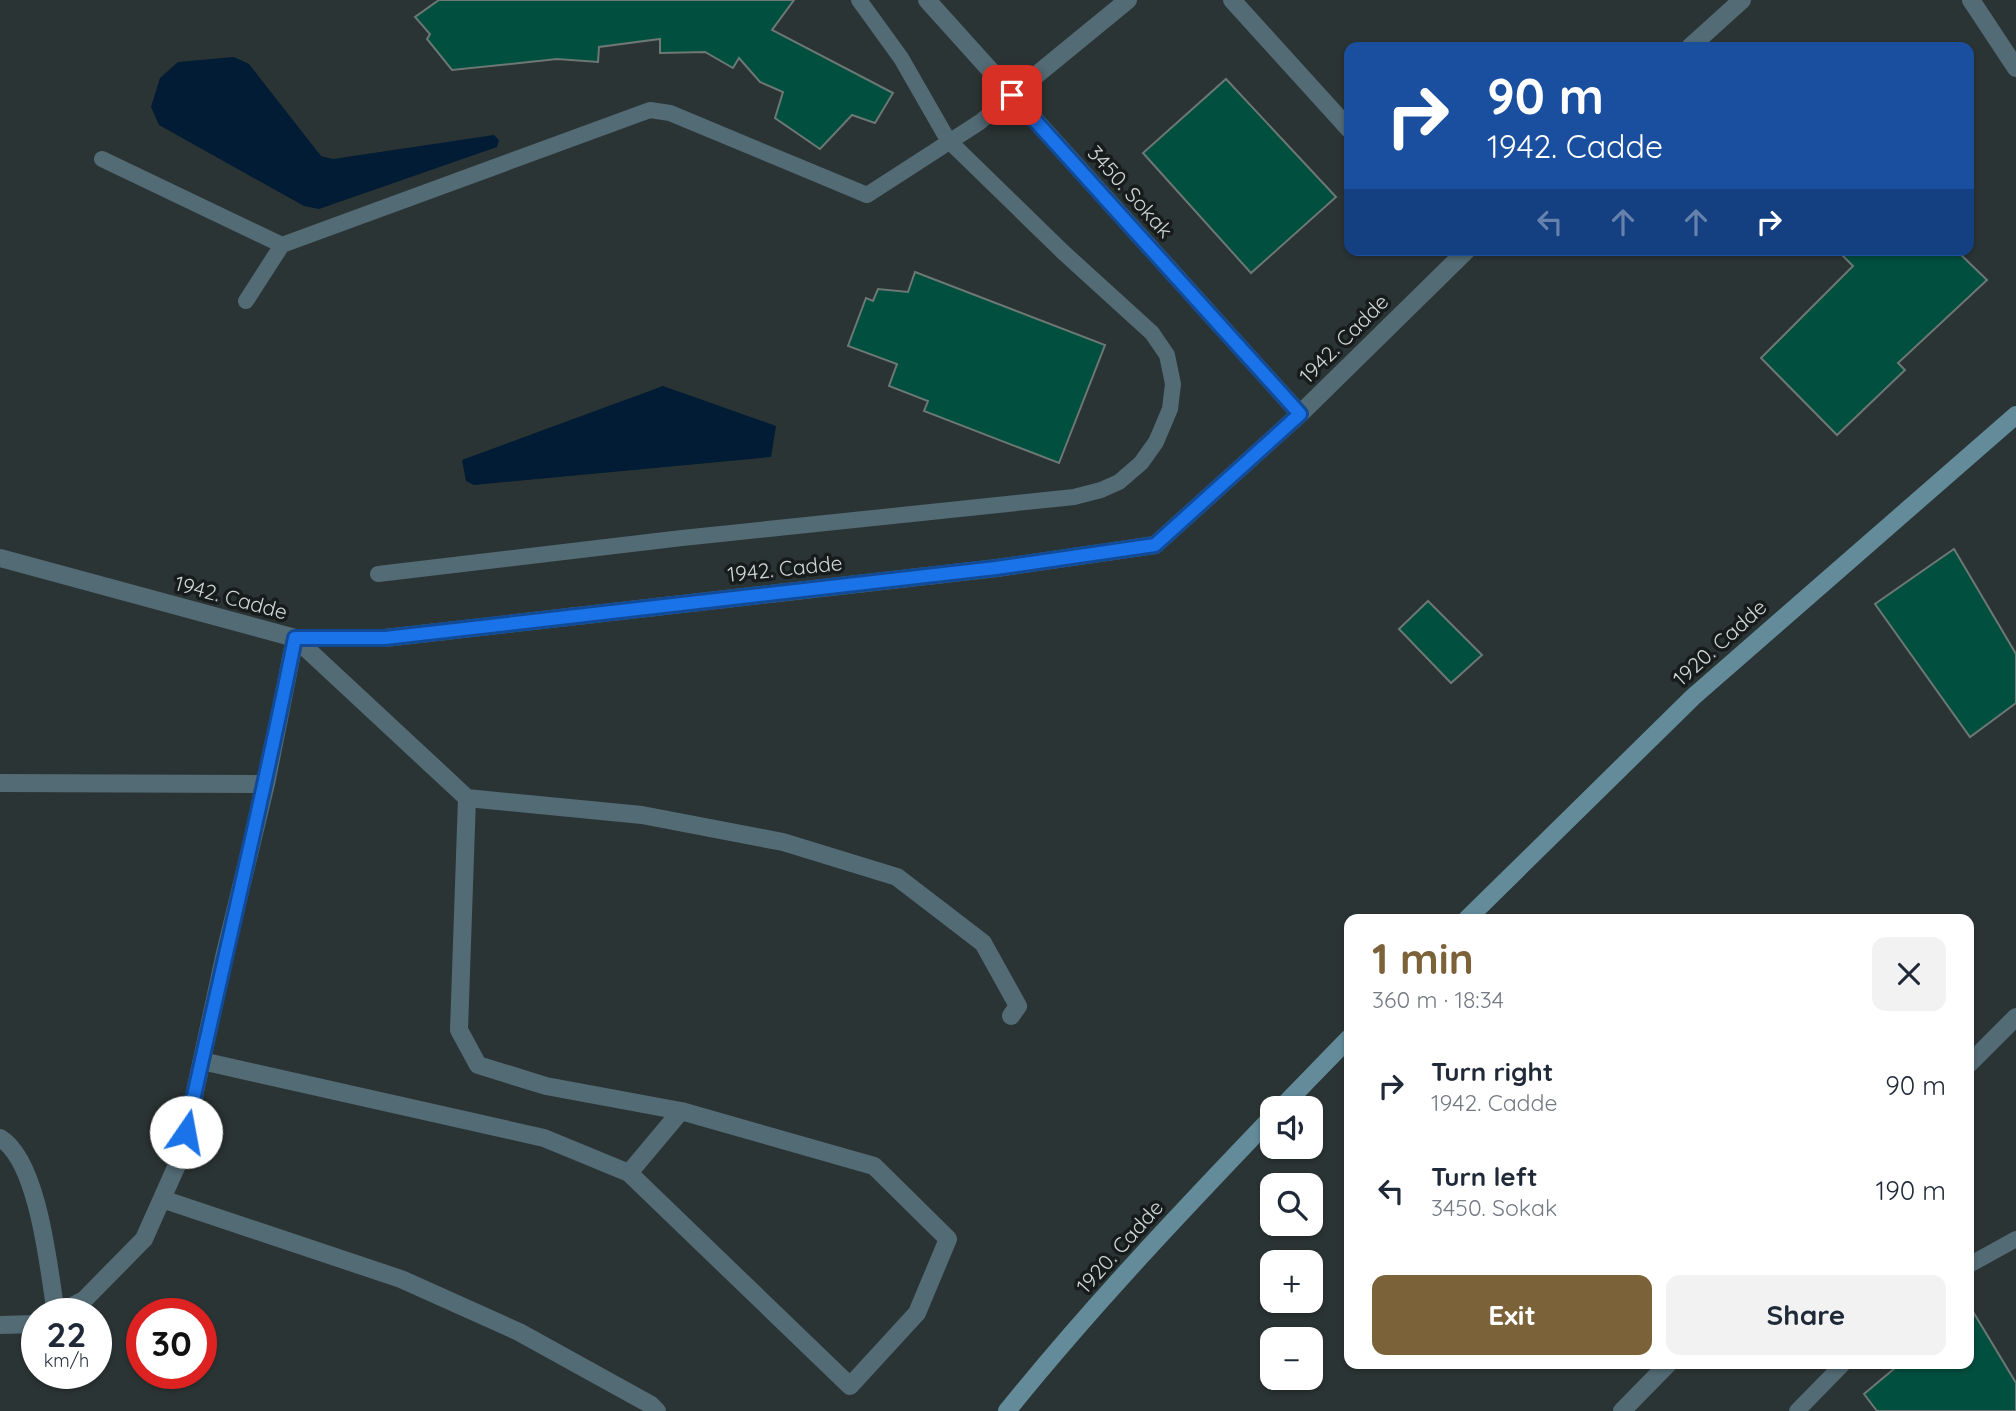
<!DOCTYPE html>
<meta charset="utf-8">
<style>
:root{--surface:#fff;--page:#f2f2f3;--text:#1f2937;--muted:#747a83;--accent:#7c6239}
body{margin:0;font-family:Quicksand,sans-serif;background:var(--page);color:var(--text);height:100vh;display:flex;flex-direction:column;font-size:26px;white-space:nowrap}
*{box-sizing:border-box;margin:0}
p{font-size:23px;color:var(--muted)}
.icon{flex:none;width:38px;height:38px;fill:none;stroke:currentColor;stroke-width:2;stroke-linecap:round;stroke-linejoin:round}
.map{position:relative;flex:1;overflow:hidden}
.details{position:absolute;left:1344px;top:914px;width:630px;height:455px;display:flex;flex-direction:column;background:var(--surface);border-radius:14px;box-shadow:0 2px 5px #0004}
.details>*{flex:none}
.top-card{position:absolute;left:1344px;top:42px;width:630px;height:214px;border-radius:14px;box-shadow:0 2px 5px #0004;background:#1a4fa0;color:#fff;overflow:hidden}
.controls{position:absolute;left:1260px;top:1096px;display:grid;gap:14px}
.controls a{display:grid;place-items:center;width:63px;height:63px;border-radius:14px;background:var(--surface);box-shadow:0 2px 5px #0004;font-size:35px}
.speed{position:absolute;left:21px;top:1298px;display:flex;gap:14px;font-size:35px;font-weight:700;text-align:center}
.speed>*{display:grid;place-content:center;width:91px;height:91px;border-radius:50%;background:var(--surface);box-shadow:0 2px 5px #0004;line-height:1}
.speed small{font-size:18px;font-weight:400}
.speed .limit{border:10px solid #d22;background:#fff;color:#111}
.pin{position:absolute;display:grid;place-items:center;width:60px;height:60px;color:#fff;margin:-30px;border-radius:14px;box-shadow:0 4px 10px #0006}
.me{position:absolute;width:77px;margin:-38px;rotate:12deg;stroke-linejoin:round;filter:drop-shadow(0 0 5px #0008)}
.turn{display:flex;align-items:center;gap:24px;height:147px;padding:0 28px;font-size:32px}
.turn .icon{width:91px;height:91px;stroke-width:2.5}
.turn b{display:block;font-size:49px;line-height:60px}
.lanes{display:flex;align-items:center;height:66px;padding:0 28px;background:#0003;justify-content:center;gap:35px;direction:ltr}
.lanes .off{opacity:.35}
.round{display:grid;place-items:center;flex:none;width:74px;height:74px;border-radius:14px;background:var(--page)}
.summary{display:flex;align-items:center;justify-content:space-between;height:119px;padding:0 28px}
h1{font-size:42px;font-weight:700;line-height:52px;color:var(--accent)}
.action{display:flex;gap:14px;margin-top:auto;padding:14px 28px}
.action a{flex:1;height:80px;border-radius:14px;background:var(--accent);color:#fff;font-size:28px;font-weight:700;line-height:80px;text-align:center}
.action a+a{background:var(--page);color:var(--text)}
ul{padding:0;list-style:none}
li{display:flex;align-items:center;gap:21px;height:105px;padding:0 28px}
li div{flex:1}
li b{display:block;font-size:26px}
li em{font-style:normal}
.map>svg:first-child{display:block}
</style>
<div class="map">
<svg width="2016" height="1411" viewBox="0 0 2016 1411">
<rect width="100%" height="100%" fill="#2b3434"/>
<path fill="#011c34" d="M234,57L249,64L321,156L333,159L494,135L499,140L497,147L319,209L304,206L159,125L151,107L160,78L178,62Z
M663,386L776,426L771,457L474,485L466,481L462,460Z"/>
<path fill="#004f3f" stroke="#6d7774" stroke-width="2" d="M439,0H794L772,30L893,93L875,123L852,115L820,149L775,118L783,92L760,82L739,58L733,68L705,52L660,53V39L599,47L598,62L557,59L452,70L427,39L430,34L415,17Z
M1226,79L1336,197L1251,273L1143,153Z
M1837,250H1956L1987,280L1898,363L1905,370L1837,435L1761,358L1853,266Z
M915,272L1105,345L1059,463L924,411L928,401L889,386L897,364L848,346L866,298L873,301L878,289L908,292Z
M1954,549L2016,654V703L1970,737L1875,604Z
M1428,601L1482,655L1451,683L1399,629Z
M1969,1305L2016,1383V1411H1877L1864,1394L1901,1363H1969Z"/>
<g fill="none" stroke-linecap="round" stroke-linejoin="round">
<path stroke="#536b75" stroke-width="16" d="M102,159L282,245L650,110L670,113L867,195L980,122L1012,95
M246,301L282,245
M378,574L682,538L1074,497L1101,490L1119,482L1141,463L1156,442L1170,409L1173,384L1167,355L1152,333L1063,252L948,140L901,58L859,0
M1969,1265L2016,1239
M1797,1411L1844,1363"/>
<path stroke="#536b75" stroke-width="18" d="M927,0L1300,414
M1232,0L1349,129
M1971,0L2016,68
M1690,47L1742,0
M1012,95L1128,0
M0,558L295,638H385L997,568L1155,545L1300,414L1467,250
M295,638L467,798L459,1030L478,1065L546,1086L681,1111L629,1173
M0,783L266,784
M467,798L642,815L783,842L897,877L983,943L1018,1006L1011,1016
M202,1061L544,1138L629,1173L850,1386L917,1313L948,1239L874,1166L681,1111
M1969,1064L2016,1017
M0,1138C39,1161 49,1271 56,1314
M162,1199L401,1279L519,1332L651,1405L657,1411
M57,1314L84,1300L144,1239L181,1156L225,953L266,784L295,638
M0,1325L37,1324
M1622,1411L1669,1363"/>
<path stroke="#638b9a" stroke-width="18" d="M1467,919L1693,697L2016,415
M1281,1108L1349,1038
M1007,1411C1090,1308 1181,1212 1272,1117"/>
</g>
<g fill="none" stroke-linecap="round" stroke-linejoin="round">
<defs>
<path id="route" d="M186,1132C222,967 262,804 295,638H385L996,568L1155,545L1300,414L1012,95"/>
</defs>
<use href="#route" stroke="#114b97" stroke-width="18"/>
<use href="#route" stroke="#1a73e8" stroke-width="12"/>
</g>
<g text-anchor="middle" stroke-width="7" stroke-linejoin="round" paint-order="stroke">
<g font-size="21" fill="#d1d7d7" stroke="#171b1b">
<text transform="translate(1130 192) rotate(48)" y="7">3450. Sokak</text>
<text transform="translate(1344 339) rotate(-45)" y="7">1942. Cadde</text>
<text transform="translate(785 569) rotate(-6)" y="7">1942. Cadde</text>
<text transform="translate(231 598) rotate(15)" y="7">1942. Cadde</text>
<text transform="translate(1720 643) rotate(-42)" y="7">1920. Cadde</text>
<text transform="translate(1120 1247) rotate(-48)" y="7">1920. Cadde</text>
</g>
</g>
</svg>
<div class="controls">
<a><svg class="icon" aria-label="sound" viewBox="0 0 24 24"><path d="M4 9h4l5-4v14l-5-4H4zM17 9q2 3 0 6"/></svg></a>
<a><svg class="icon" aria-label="search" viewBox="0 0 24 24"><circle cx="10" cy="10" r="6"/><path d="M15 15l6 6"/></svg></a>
<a>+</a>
<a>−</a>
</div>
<div class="speed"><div>22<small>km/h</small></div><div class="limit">30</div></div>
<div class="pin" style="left:1012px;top:95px;background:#d93025"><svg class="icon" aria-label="arrive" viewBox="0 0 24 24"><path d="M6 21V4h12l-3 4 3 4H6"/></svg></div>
<svg class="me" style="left:186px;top:1132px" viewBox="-20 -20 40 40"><circle r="19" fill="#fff"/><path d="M0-13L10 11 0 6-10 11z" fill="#1a73e8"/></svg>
<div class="top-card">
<div class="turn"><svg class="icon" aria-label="right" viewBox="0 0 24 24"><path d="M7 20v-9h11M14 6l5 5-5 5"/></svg><div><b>90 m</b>1942. Cadde</div></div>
<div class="lanes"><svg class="icon off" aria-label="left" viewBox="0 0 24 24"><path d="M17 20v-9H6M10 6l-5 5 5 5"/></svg><svg class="icon off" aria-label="ahead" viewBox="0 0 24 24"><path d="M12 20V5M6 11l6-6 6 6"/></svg><svg class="icon off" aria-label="ahead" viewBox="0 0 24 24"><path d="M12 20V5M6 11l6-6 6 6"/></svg><svg class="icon" aria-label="right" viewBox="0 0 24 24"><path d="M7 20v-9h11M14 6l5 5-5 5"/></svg></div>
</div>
<section class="details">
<div class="summary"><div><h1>1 min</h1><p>360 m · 18:34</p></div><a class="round"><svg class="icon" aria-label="close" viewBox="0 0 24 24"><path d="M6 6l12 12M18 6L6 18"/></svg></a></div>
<ul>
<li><svg class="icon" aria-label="right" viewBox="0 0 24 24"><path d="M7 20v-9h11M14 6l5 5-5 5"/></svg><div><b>Turn right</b><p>1942. Cadde</p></div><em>90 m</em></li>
<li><svg class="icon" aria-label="left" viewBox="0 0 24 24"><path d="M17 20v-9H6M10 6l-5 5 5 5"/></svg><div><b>Turn left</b><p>3450. Sokak</p></div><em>190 m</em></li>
</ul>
<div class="action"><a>Exit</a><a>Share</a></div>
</section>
</div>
